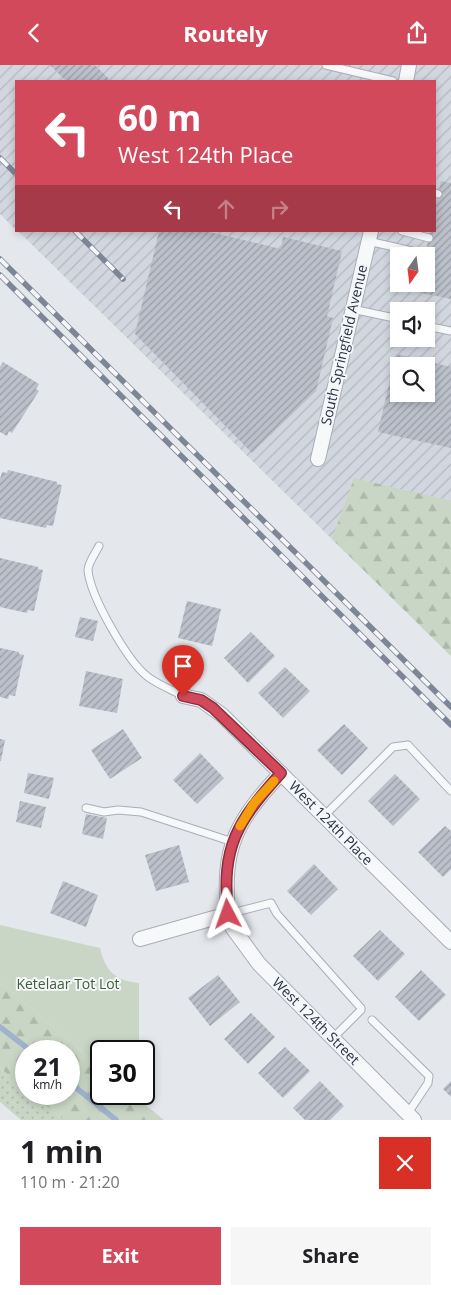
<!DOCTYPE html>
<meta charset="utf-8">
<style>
:root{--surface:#fff;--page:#f6f6f6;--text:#202124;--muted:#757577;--accent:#d1495b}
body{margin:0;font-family:"Open Sans",sans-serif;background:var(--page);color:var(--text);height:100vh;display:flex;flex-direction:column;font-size:19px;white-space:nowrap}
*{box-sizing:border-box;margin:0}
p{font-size:16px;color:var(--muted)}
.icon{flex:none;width:28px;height:28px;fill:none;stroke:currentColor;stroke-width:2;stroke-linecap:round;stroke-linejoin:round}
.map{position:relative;height:1055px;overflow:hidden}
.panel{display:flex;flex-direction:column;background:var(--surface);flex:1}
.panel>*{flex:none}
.top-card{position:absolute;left:15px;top:15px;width:421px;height:152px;border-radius:0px;box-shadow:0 2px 8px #0003;background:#d1495b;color:#fff;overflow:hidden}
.needle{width:32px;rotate:194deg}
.buttons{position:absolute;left:390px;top:182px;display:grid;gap:10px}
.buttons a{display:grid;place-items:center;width:45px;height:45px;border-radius:0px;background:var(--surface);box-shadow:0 2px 8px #0003;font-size:25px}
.speed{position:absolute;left:15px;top:975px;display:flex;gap:10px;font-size:25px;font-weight:700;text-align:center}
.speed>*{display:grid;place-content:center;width:65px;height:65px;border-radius:50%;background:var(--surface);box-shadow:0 2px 8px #0003;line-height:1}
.speed small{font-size:12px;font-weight:400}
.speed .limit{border:2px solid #111;border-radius:8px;background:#fff;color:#111}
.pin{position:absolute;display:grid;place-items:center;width:42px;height:42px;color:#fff;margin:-51px -21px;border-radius:50% 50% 50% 0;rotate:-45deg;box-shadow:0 0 5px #0007}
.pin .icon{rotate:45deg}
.me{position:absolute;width:55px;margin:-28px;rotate:356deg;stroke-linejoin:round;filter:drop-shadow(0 0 4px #0008)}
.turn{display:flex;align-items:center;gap:18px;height:105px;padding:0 20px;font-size:22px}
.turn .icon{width:65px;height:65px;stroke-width:2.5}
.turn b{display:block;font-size:35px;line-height:42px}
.lanes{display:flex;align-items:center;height:48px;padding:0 20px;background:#0003;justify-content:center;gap:25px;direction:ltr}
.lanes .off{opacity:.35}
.round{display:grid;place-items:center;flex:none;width:52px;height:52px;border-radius:0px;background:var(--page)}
.summary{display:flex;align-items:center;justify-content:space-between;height:85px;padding:0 20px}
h1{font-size:30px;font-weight:700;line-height:38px}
.cta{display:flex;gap:10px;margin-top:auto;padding:10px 20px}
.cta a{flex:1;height:58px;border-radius:0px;background:var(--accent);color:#fff;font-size:20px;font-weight:700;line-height:58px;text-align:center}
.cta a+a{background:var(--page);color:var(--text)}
header{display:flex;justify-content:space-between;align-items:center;height:65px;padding:0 20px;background:var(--accent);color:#fff;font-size:22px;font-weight:700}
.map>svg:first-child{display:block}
</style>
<header><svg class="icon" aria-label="back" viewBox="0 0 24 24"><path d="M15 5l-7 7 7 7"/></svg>Routely<svg class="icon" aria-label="share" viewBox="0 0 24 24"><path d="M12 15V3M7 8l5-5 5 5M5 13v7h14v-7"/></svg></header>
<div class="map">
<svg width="451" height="1055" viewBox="0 0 451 1055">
<defs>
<pattern id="industrial-furrows" width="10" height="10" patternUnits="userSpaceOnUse" patternTransform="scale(1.25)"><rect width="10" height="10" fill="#d2d6de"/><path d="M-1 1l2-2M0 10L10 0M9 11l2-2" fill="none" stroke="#b4b8c0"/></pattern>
<pattern id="grass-dots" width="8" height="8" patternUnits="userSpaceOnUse" patternTransform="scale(1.25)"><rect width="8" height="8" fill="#c9d6c5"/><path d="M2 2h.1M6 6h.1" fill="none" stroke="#adb8ab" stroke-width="1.8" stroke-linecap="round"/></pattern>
<pattern id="forest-firs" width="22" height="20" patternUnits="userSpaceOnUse" patternTransform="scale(1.25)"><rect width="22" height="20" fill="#c9d6c5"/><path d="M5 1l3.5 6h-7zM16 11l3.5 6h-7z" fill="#adb8ab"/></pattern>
<pattern id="building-hatch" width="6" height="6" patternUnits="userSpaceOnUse" patternTransform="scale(1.25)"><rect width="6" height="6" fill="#bbc0ca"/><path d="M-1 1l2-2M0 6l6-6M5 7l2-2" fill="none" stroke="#989da6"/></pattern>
</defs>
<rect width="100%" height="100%" fill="#e4e7ec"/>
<path fill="url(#industrial-furrows)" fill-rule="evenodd" d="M0,0H451V591L18,166H435V16H16V165L0,149ZM399,191H426V219H399ZM399,246H426V274H399ZM399,301H426V329H399Z"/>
<path fill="url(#grass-dots)" d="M0,1003L26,1024V1029H32L64,1055H21L0,1037Z"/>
<path fill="url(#forest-firs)" d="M354,413L451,436V591L332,474Z
M0,917L101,1003V1029H132L164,1055H64L32,1029H69V986H26V1024L0,1003Z"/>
<path fill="#c9d6c5" d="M0,860L100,883C105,906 116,916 139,918V986H101V1003L0,917Z"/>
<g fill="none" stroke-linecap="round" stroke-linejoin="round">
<path stroke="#9fb4cc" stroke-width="5.5" d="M0,962L31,986
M69,1017L116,1055"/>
</g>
<path fill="url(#building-hatch)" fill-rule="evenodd" d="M50,0H95L111,16H66Z
M441,116L451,118V234L417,227L419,219H426V191H425L430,166H435V143Z
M159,166H205L281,184L283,172L342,186L327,251L333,253L316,326L252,388L135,269Z
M396,289L451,302V383L378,367ZM399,301H426V329H399Z
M3,297L39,319L36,324L39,326L12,368L9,366L7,371L0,367V302Z
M8,405L57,417V419L62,420L53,461L47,460L46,463L0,453V414L2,407L7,408Z
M0,493L38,502V504L43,505L34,546L28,545L27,548L0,542Z
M187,536L221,544L212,581L178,573Z
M80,552L98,556L93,576L75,572Z
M251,567L275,591L248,618L224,593Z
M0,583L19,587V589L24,590L15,631L9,630L8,634L0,632Z
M285,602L310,626L283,653L258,628Z
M86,606L123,614L117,648L79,641Z
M344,659L368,683L342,710L317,685Z
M123,664L142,693L110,714L91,685Z
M0,674L5,675L1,696H0Z
M200,688L224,713L197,739L173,715Z
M28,708L54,713L49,734L24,728Z
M395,709L420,734L393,761L368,736Z
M20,736L46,742L41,763L16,757Z
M86,749L107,753L103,774L82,769Z
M445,761L451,766V804L443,812L418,787Z
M179,780L189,817L156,826L145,790Z
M314,799L338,824L311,850L287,826Z
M63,816L98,830L86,862L50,848Z
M380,865L405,889L378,916L353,891Z
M421,905L446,930L419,956L395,932Z
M218,910L240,937L210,961L188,933Z
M251,948L275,972L248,999L224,974Z
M285,982L310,1006L283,1033L258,1008Z
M320,1016L344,1041L330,1055H305L293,1043Z
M451,1016V1032L443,1024Z"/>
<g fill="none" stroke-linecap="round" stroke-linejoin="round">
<defs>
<path id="lane" d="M326,0L393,16
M435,128L438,129
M402,166L429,173
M368,176L425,189
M352,244L399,254
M426,261L451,266
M99,481C96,487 88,498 88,505C90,531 128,597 148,612C159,620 172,625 183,631
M86,743L104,747L118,745L141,747L233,777
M324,751L393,682L408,680L451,726
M228,849L271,838L277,849L361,943V945L333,973
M372,955L429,1011L428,1018L408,1048"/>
<path id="street" d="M406,16L409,0
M318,394L371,166
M183,631L201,635L222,650L451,877
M228,849L232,862L259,899L414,1055
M140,874L228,849C222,781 236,757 281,708"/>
</defs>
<use href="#lane" stroke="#a9aeb7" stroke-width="9"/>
<use href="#street" stroke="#a9aeb7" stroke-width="16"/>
<use href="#lane" stroke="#f7f8fa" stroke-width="7"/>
<use href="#street" stroke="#f7f8fa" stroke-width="14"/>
<defs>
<path id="rail" d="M0,93L16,109
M75,166L123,214
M0,194L451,642
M0,210L451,660"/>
</defs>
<use href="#rail" stroke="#7d8696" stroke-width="5.5"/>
<use href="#rail" stroke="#f4f6f9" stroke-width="4" stroke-dasharray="11" stroke-linecap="butt"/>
</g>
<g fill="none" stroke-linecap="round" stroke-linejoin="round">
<defs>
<path id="route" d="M183,631L201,635L213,643L281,708C237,757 221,781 228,849"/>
</defs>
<use href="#route" stroke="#882f3b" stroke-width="12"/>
<use href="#route" stroke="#d1495b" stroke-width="9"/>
<path stroke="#f59e0b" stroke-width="9" d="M240,761L254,738L274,716"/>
</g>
<g text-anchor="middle" stroke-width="4" stroke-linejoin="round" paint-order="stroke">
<g font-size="14" fill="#2b3445" stroke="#f4f6f9">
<text transform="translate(344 280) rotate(-77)" y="5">South Springfield Avenue</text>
<text transform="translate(331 758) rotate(45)" y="5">West 124th Place</text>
<text transform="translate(316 956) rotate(45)" y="5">West 124th Street</text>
</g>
<g font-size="14" fill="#3f6138" stroke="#f4f6f9">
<text x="68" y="924">Ketelaar Tot Lot</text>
</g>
</g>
</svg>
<div class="buttons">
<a><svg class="needle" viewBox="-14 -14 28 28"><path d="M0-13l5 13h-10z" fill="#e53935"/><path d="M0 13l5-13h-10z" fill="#757577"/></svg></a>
<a><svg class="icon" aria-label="sound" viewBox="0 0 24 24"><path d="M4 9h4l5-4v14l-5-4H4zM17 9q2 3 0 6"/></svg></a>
<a><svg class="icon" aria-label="search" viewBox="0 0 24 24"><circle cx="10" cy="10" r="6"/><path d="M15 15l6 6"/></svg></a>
</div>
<div class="speed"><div>21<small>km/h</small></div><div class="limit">30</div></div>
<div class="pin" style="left:183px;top:631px;background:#d93025"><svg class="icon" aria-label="arrive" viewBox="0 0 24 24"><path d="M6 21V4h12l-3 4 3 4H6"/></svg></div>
<svg class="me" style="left:228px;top:849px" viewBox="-20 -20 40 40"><path d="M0-17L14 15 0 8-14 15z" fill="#d1495b" stroke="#fff" stroke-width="4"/></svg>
<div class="top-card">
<div class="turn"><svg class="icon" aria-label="left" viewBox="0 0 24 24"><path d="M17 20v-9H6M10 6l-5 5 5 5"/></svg><div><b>60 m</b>West 124th Place</div></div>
<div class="lanes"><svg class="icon" aria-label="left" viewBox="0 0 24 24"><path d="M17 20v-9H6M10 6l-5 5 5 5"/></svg><svg class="icon off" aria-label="ahead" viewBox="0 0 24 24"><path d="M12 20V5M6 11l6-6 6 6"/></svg><svg class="icon off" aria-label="right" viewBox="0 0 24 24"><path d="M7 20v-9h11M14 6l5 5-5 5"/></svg></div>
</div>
</div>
<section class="panel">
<div class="summary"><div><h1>1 min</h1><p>110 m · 21:20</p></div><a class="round" style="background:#d93025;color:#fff"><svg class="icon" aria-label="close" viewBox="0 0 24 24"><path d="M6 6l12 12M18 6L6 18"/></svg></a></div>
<div class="cta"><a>Exit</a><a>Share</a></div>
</section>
